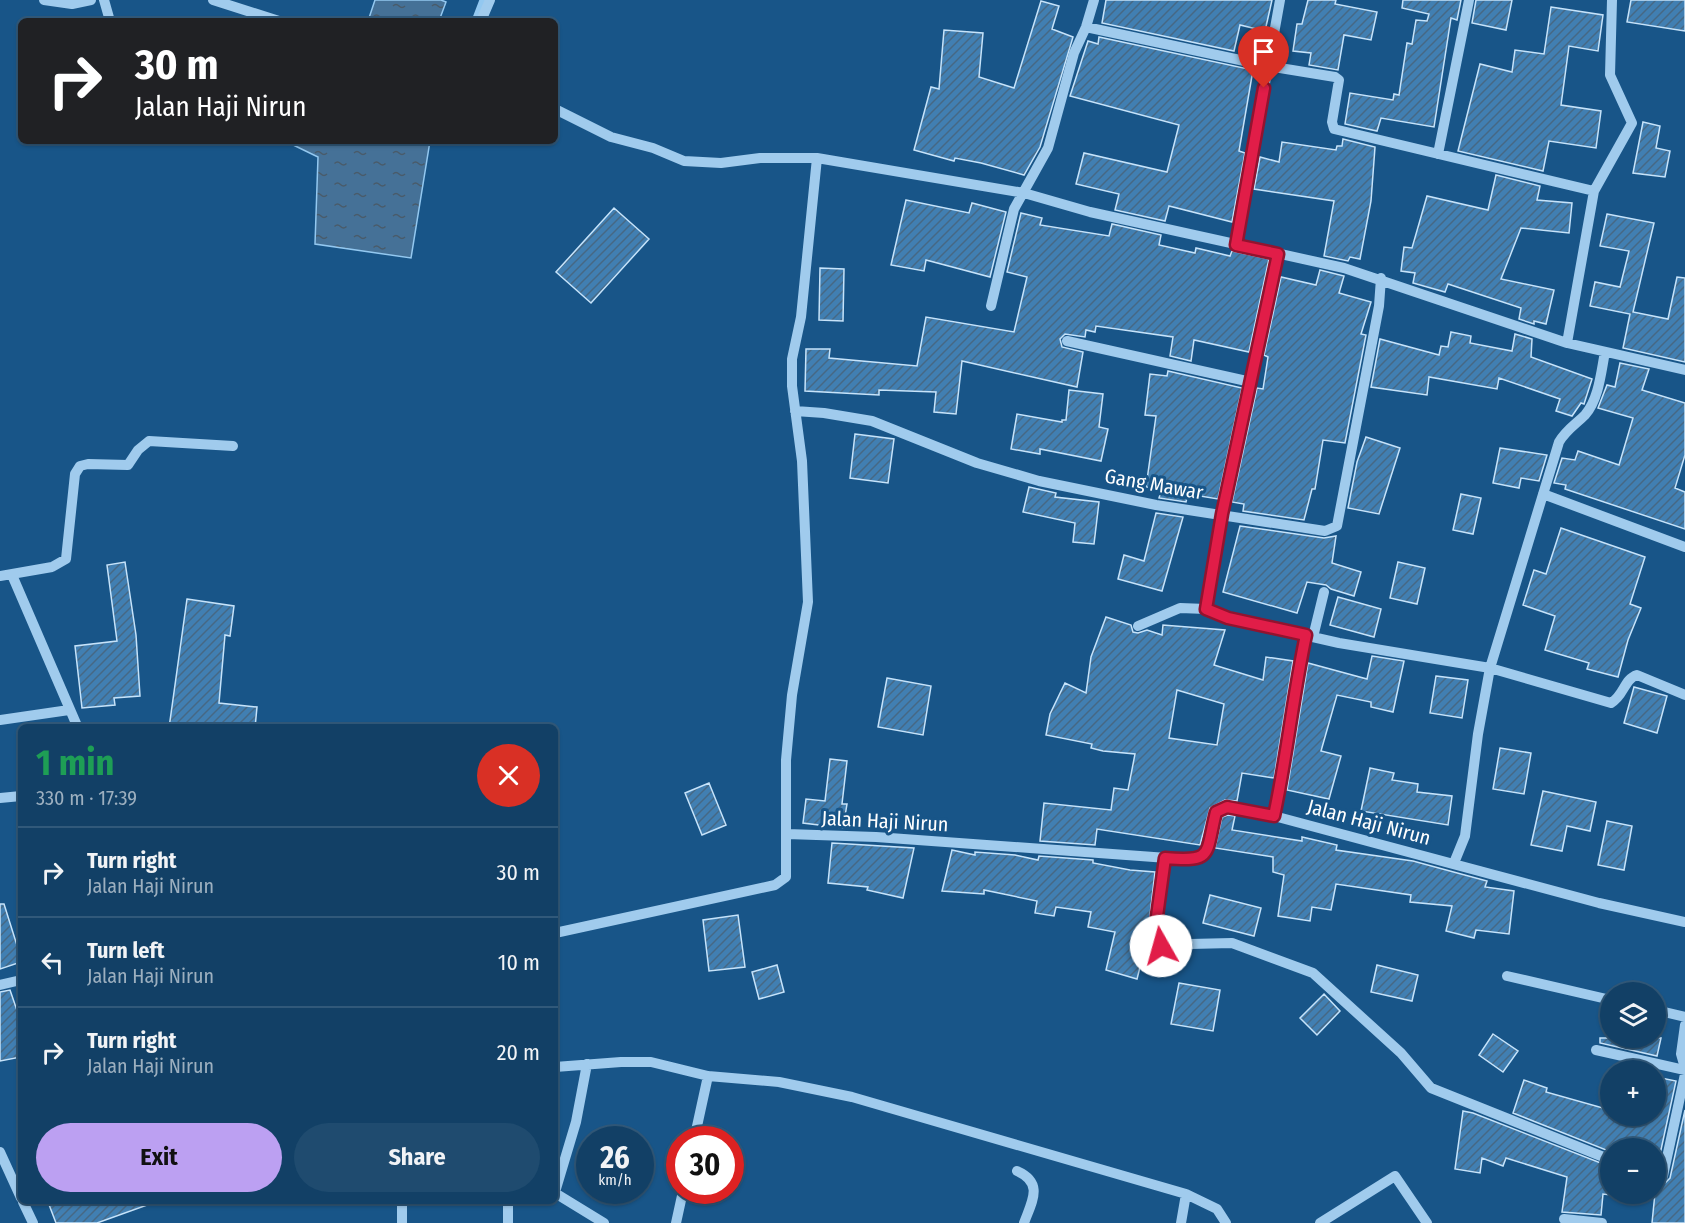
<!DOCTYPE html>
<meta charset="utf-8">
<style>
:root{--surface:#124066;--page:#1f4b6f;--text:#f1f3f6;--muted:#9cafbf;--line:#31597a;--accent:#bca0f2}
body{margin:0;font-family:"Fira Sans Condensed",sans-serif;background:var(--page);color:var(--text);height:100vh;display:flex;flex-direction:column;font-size:22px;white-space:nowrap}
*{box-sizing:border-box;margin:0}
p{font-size:20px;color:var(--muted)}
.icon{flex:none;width:33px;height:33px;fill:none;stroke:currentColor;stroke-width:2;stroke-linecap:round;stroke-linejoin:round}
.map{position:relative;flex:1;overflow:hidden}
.side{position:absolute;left:18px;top:724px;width:540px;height:480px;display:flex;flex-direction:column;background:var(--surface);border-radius:9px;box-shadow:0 2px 4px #0004,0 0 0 2px var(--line)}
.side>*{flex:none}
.top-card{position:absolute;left:18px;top:18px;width:540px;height:126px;border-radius:9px;box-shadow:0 2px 4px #0004,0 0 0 2px var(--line);background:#202124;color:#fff;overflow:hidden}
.controls{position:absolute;left:1600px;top:982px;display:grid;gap:12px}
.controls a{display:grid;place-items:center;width:66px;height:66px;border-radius:50%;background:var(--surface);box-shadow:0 2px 4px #0004,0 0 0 2px var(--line);font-size:30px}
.speed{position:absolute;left:576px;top:1126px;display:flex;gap:12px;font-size:30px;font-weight:700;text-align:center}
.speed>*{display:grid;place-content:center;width:78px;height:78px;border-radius:50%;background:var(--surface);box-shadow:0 2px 4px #0004,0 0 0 2px var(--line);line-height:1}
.speed small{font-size:15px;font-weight:400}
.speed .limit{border:9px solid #d22;background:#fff;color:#111}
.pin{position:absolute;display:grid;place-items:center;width:51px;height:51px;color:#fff;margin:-62px -26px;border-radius:50% 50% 50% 0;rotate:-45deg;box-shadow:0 0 6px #0007}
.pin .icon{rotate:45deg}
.me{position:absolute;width:66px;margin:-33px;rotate:353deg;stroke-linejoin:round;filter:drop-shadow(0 0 4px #0008)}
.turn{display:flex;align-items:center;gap:21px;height:126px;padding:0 18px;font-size:27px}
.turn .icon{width:78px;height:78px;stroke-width:2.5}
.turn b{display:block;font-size:42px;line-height:51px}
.round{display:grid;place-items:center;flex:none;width:63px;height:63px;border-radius:32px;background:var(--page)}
.summary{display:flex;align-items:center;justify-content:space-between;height:102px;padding:0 18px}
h1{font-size:36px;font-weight:700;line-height:45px;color:#1e9e55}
.button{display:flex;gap:12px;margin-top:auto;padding:12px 18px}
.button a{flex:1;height:69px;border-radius:36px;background:var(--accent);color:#111;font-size:24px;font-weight:700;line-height:69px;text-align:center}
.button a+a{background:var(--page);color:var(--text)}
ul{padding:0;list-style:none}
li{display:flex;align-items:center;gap:18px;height:90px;padding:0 18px;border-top:2px solid var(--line)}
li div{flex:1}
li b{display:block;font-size:22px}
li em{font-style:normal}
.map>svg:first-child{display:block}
</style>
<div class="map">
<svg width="1685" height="1223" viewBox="0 0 1685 1223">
<defs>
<pattern id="water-ripples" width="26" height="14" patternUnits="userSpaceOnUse" patternTransform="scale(1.5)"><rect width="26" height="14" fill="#457197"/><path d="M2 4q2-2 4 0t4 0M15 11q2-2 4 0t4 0" fill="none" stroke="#495b6a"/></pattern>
<pattern id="building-hatch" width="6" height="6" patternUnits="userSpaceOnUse" patternTransform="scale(1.5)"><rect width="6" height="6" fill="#417fb2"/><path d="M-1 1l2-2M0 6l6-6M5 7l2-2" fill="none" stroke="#466884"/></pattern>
</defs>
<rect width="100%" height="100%" fill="#185588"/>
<path fill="url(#water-ripples)" stroke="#93c8f0" stroke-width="1.5" d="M375,0H441L446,2L439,21H368Z
M285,141H430L411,258L315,244L318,157Z"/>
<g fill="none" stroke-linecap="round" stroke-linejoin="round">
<path stroke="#93c8f0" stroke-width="7" d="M475,21L483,0"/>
</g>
<path fill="url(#building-hatch)" stroke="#c6e3fa" stroke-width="1.5" fill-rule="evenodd" d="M1106,0H1272L1265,31L1240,25L1234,51L1102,23Z
M1308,0H1336L1335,4L1377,12L1371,40L1344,35L1338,70L1309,65L1311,53L1293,51L1297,24H1302Z
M1403,0H1461L1457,20L1451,18L1434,127L1381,118L1377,131L1345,124L1350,93L1393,100L1394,94L1399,95L1407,43L1412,44L1416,20L1427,21L1429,14L1402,8Z
M1476,0H1512L1506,30L1472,23Z
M1631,0H1685V31L1627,22Z
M1041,1L1059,6L1052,29L1073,37L1040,147L1024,175L981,163L955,158L954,161L914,150L931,87L939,89L944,30L983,33L979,77L1014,88Z
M1551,7L1603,15L1598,51L1569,46L1561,105L1601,111L1596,148L1549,141L1543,171L1458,151L1480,64L1512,72L1515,50L1544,54Z
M1099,37L1253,70L1239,151L1245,153L1232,222L1169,206L1165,221L1115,210L1119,194L1076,184L1084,153L1167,172L1179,125L1070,96L1088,41L1098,44Z
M1643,122L1660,126L1656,148L1670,151L1665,177L1633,173Z
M1343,139L1375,147L1371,201L1360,259L1350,257L1348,261L1324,256L1334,201L1254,189L1260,157L1279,162L1282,142L1336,150L1337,146H1342Z
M1496,175L1540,186L1537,200L1572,203L1569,233L1521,228L1501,279L1554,290L1546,324L1534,321V324L1519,319L1521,308L1448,284L1445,292L1413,283L1415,273L1401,271L1404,247L1412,248L1427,196L1488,210Z
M906,200L969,213L972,203L1006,212L990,277L926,260L924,271L891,265Z
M614,208L649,239L591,303L556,272Z
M1021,213L1042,218L1040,225L1109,236L1112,224L1161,235L1159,245L1195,253L1196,248L1230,256L1232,251L1269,259L1249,352L1194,340L1191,361L1170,356L1173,337L1096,326L1095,332L1086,330L1085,337L1065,334L1060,339L1062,347L1083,352L1077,387L962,361L956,414L934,412L936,392L879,390V395L805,391L806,349H830L829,358L917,366L926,317L1014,332L1027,277L1007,272Z
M1607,214L1654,223L1633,312L1668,319L1677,277L1685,278V362L1623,348L1630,314L1590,306L1595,282L1620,287L1629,251L1600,246Z
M820,268L844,269L843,321L819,320Z
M1320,270L1344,276L1339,293L1371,302L1361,334L1366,335L1345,443L1323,440L1315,489H1312L1304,520L1243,511L1244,504L1232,502L1257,388L1263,389L1268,357L1264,355L1281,277L1316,285Z
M1451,332L1471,336L1470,343L1512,351L1515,334L1532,339L1531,357L1592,379L1584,404L1581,403L1572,416L1556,411L1560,399L1499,378L1497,389L1429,377L1427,395L1371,387L1380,339L1439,355L1441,346L1448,347Z
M1620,363L1649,369L1642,390L1685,403V455L1675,488L1685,492V529L1565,489L1566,485L1554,483L1562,458L1575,460L1578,451L1619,465L1633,418L1598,408L1607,385L1615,387Z
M1168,371L1242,388L1218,499L1188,494L1186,502L1159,498L1162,489L1146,487L1156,416L1145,415L1150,374L1167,376Z
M1069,390L1103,394L1099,427L1108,429L1101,461L1040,449V454L1011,449L1017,414L1062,422V420H1066Z
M855,434L894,439L888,483L850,478Z
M1366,437L1400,448L1379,514L1348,508L1357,462Z
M1500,448L1547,455L1539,481L1521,478L1519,488L1493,483Z
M1029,487L1056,493L1055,497L1099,502L1094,544L1073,542L1075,523L1023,512Z
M1461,494L1481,498L1473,534L1453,530Z
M1156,513L1183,517L1162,591L1118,579L1124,555L1144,561Z
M1240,526L1324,538L1336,536L1332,563L1361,572L1354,596L1331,589L1326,585L1307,582L1297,613L1223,592Z
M1561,528L1645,557L1630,604L1641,608L1628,640L1618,677L1587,669L1589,663L1545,650L1555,616L1523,605L1534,570L1546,574Z
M125,562L136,635L140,696L114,698L115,705L82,708L75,646L117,641L107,565Z
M1398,562L1425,568L1417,604L1390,598Z
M1338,597L1381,609L1374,637L1330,625Z
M187,599L234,606L230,636L225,635L219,703L257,707L255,728H169Z
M1106,617L1131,625L1133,632L1138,633L1147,630L1162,635L1163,625L1225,630L1214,665L1263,680L1266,657L1293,661L1274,778L1242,773L1237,801L1225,800L1210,808L1200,845L1097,829L1095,845L1040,841L1044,803L1111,810L1114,788L1128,790L1135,754L1103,751L1091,748L1092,744L1046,735L1050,714L1065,683L1086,693L1091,657ZM1177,690L1224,704L1217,745L1169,738Z
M1372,656L1404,661L1393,712L1371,707V702L1337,695L1321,751L1341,756L1329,799L1287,790L1308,663L1367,679Z
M1436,676L1468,680L1462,718L1430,713Z
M887,678L931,686L923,735L878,727Z
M1634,687L1667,696L1657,733L1624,723Z
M1500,748L1531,753L1524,794L1493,789Z
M830,759L847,761L842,804H847L843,828L803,823L806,799L825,801Z
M1370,768L1394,773L1392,780L1418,784L1417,792L1452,796L1448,825L1361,811Z
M709,783L726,825L702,835L685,793Z
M1543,791L1596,802L1590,831L1567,826L1562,851L1531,845Z
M1228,815L1235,816L1232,830L1302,841V837L1337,845L1336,850L1413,861L1487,881L1485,887L1514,891L1509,934L1476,930L1474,938L1446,931L1452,906L1410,902L1411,895L1336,884L1331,910L1312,907L1310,921L1278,916L1284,875L1273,872V857L1215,848L1222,817Z
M1607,821L1632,826L1624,870L1598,865Z
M832,843L914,848L903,898L867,890L868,887L828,883Z
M952,850L975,855V852L1015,855L1038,860L1039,856L1093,860V863L1130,870L1155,872L1150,915V941L1147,940L1137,979L1106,970L1115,932L1088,927L1091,912L1056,907L1054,916L1035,913L1037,901L984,890V894L942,891Z
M1210,895L1261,908L1254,936L1203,923Z
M0,904H4L21,958V962L0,969Z
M738,915L745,967L709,971L703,920Z
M777,965L784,992L759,999L752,972Z
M1377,965L1418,975L1412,1001L1371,992Z
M1179,983L1220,990L1213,1031L1171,1024Z
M10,990L21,1022V1057L0,1061V992Z
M1324,994L1340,1011L1317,1035L1300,1018Z
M1493,1034L1518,1051L1503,1072L1479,1055Z
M1600,1038H1661L1657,1056L1600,1043Z
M1656,1077L1676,1081L1657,1168L1656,1149H1611V1152L1513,1113L1524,1080L1547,1088L1546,1092L1610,1110L1608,1116H1656Z
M1685,1110V1223H1652L1656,1183H1665L1670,1178Z
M1463,1111L1473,1113L1611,1167V1195L1603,1194L1601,1215L1562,1212L1567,1177L1506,1158L1503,1166L1482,1158L1480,1173L1455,1169Z
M48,1202H150V1204L97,1223H56Z"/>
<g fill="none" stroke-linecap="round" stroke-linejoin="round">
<path stroke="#a0cbed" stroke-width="10" d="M44,0L72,4L91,0
M104,0L110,21
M213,0L279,21
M481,21L490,0
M1086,27L1268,66L1335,77L1339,80L1332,122L1334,129L1594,191
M555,109L611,137L653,148L684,161L721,163L760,158H817
M1438,154L1469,0
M1236,245L1280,0
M1278,254L1222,514L1206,609L1228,618L1339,643L1490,668L1611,703C1624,696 1624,679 1637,675L1685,695
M991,306L1014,209L1048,148L1074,53L1086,27L1094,0
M1067,341L1251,382
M1567,343L1594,191L1632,123L1610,75L1612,0
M795,411L824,413L872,421L977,463L1039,481L1156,505L1325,531L1337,526L1379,306L1381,278
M1543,494L1685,547
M12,575L78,728
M0,576L52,567L66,559L75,474L80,466L88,464L128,465L138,450L149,441L233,446
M1138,626L1180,608L1206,609
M1313,637L1324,592
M0,720L69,710
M0,798L21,796
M1274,816C1287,756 1293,695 1306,635
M787,834L876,837L1195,860L1206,853L1216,812L1227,807L1274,816L1599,903L1685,922
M1165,858L1157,916L1161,946L1172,950L1190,944L1232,943L1313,973L1401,1053L1431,1088L1611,1160
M1454,863L1465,836L1478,734L1490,668L1559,442C1566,430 1576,424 1585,415C1599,399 1601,372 1605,352
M555,933L775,885L786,877V760L792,695L808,602L802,461L792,386V359L801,317L817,158L1024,193L1090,212L1344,268L1567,343L1685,370
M1507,976L1611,1000
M0,985L21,980
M1656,1010L1685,1017
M1685,1025L1681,1054L1685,1068
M1596,1050L1685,1070
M555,1067L621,1062H651L708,1076L779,1082L852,1097L1186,1194L1181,1223
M694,1140L708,1076
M0,1152L21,1198
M1017,1171C1044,1183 1032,1201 1024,1223
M1656,1175L1663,1176L1685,1074
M555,1192L576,1122L587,1064
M555,1193L604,1223
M1186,1194L1217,1209L1226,1223
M23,1202L33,1223
M508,1202V1223
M1564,1219L1602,1223
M402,1223V1202
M676,1223L683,1191
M1320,1223L1395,1176L1427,1223"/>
</g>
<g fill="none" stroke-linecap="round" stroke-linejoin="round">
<defs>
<path id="route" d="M1161,946L1157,916L1165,858C1214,862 1205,856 1216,812L1227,807L1274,816C1287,756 1293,695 1306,635L1228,618L1206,609L1222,514L1278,254L1236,245L1264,88"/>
</defs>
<use href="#route" stroke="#92132f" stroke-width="15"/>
<use href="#route" stroke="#e11d48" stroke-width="10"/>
</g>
<g text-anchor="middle" stroke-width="6" stroke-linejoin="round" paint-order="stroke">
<g font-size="20" fill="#fff" stroke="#185588">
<text transform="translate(1154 484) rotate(10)" y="7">Gang Mawar</text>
<text transform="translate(885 821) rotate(3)" y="7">Jalan Haji Nirun</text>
<text transform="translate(1369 822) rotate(15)" y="7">Jalan Haji Nirun</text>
</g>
</g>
</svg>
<div class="controls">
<a><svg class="icon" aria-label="layers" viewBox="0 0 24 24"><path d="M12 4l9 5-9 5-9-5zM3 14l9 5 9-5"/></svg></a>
<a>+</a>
<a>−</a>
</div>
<div class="speed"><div>26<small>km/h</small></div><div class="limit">30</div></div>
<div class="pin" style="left:1264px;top:88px;background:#d93025"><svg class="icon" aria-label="arrive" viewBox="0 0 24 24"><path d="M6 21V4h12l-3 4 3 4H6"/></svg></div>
<svg class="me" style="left:1161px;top:946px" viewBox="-20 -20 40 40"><circle r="19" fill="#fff"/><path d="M0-13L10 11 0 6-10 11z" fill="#e11d48"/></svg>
<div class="top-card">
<div class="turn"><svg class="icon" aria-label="right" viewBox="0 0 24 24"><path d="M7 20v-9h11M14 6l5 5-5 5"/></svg><div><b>30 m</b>Jalan Haji Nirun</div></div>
</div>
<section class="side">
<div class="summary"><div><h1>1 min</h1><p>330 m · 17:39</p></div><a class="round" style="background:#d93025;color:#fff"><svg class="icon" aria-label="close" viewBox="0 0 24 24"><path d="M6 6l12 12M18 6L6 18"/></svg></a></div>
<ul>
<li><svg class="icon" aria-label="right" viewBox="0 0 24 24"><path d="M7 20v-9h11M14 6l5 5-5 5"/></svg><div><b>Turn right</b><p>Jalan Haji Nirun</p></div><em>30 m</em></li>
<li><svg class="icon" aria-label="left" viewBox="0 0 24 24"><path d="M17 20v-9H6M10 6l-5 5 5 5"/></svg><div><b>Turn left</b><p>Jalan Haji Nirun</p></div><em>10 m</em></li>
<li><svg class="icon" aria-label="right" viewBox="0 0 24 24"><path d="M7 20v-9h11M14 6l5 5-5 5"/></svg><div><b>Turn right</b><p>Jalan Haji Nirun</p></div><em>20 m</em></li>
</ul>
<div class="button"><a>Exit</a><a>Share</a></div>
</section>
</div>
